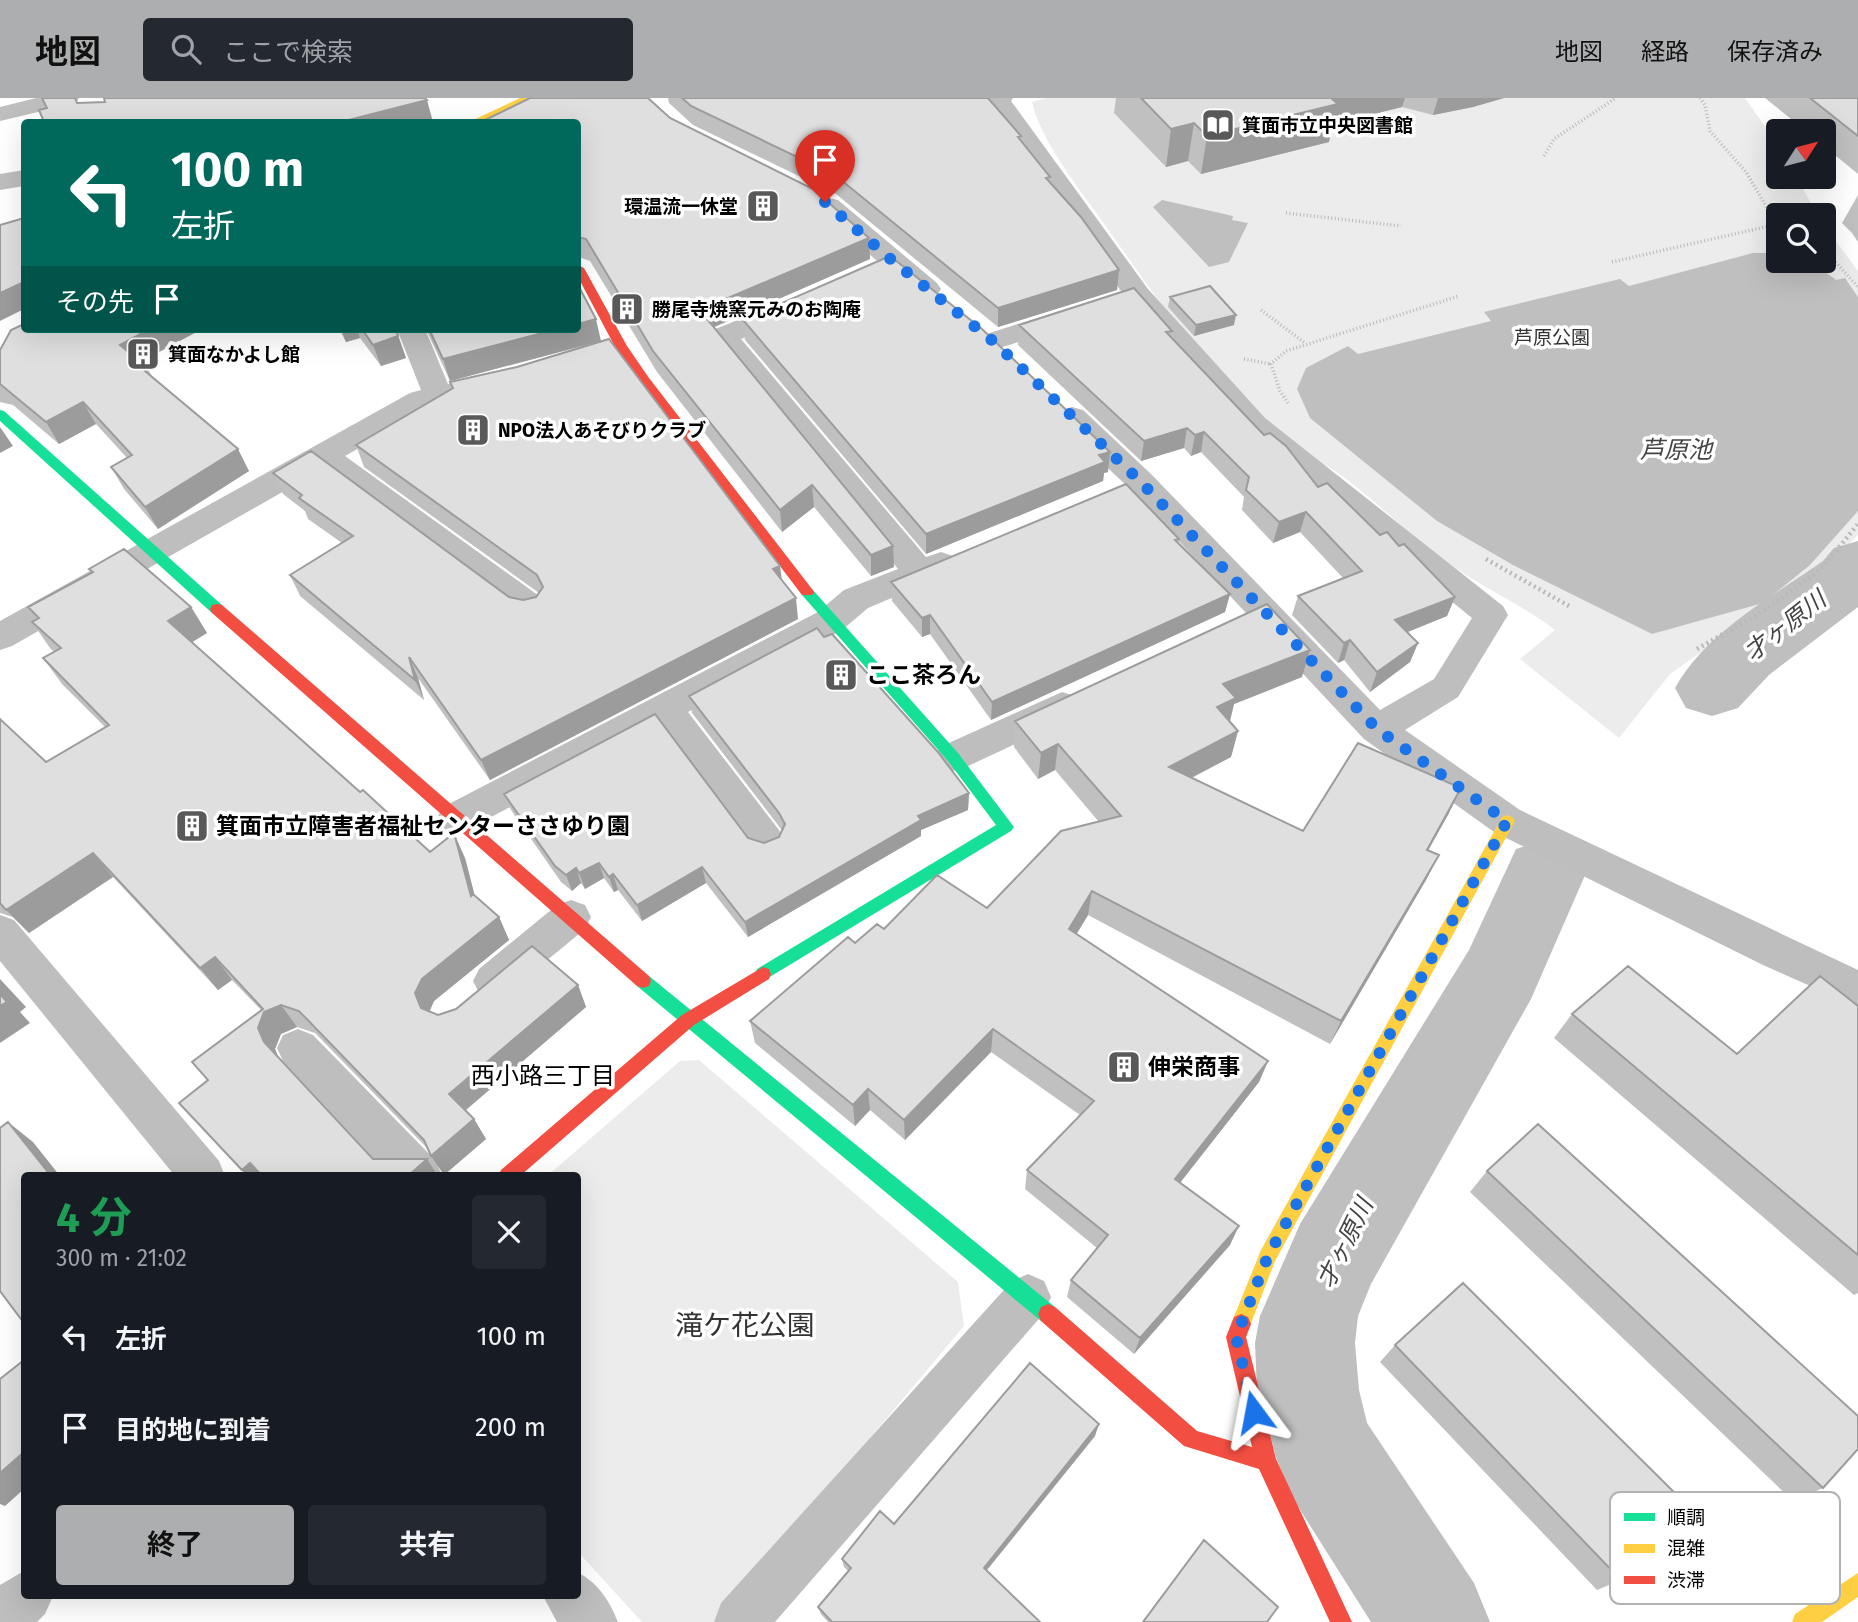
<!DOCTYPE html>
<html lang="ja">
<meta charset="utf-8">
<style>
:root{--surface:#171b24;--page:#242831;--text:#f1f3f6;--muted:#9ea1a6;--accent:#adaeaf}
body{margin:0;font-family:"Fira Sans","Noto Sans JP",sans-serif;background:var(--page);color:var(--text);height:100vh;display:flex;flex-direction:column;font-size:26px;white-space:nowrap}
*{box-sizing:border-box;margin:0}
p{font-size:23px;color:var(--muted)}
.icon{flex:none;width:38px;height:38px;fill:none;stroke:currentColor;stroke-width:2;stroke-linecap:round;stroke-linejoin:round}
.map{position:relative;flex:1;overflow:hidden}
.details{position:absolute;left:21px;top:1074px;width:560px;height:427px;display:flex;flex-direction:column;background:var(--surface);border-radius:7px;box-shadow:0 7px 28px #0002}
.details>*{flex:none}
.banner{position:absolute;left:21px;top:21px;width:560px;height:214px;border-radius:7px;box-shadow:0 7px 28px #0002;background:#00695c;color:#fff;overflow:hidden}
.needle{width:46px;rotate:54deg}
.controls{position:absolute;left:1766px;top:21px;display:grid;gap:14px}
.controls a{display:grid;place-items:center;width:70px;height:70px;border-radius:7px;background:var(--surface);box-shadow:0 7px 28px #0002;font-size:35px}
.pin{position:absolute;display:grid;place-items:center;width:60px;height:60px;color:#fff;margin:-72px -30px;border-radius:50% 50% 50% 0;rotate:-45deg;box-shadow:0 0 7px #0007}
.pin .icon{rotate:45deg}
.me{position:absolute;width:77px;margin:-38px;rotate:347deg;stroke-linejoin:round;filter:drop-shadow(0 0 5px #0008)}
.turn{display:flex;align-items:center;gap:24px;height:147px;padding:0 35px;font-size:32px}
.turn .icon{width:91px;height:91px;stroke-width:2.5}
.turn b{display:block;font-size:49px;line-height:60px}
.then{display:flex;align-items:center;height:66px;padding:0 35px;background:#0003;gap:14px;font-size:26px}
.round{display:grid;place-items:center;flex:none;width:74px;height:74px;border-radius:7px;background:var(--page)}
.overview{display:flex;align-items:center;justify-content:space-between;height:119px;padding:0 35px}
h1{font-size:42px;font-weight:700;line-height:52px;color:#1e9e55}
.action{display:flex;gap:14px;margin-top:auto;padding:14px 35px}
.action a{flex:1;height:80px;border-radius:7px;background:var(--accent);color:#111;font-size:28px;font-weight:700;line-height:80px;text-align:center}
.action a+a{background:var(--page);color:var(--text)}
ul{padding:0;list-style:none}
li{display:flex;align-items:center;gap:21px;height:91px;padding:0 35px}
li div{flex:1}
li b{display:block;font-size:26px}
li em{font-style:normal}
header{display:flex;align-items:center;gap:42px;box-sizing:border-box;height:98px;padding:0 35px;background:var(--accent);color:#111}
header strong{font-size:33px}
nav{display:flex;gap:38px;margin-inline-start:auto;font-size:24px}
.search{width:490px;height:63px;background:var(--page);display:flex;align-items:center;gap:18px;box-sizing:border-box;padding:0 24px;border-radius:7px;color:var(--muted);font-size:26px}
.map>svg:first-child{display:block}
</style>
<header>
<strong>地図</strong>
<div class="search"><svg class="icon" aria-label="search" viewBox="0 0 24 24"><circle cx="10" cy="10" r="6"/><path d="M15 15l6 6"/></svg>ここで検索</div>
<nav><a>地図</a><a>経路</a><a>保存済み</a></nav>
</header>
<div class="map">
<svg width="1858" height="1524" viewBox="0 0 1858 1524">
<rect width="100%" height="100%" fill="#fff"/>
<path fill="#ececec" d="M1046,0H1745L1778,47V79H1797L1817,117H1778V163H1824V127L1858,173V437L1813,482L1718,542L1670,576L1619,640L1520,561L1555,532C1521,506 1481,489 1447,464C1412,439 1382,409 1349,383C1330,368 1309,359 1290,345C1215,287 1159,204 1105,127C1081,93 1041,44 1032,4Z
M699,962L958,1184L964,1228L716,1524H642L578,1454V1078H547L680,963Z"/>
<path fill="#bfbfbf" d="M1162,102L1233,118L1232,122L1248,125L1229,164L1209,169L1153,109Z
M1753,155H1775L1778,156V163C1801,163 1818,167 1836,182L1845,180L1858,199V413L1810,467L1763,505L1652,536L1513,467L1437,423L1310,320L1297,291L1306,270L1348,248L1358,256L1491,223L1484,214L1620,181L1629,188Z"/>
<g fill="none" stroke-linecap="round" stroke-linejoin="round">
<path fill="#bfbfbf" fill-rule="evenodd" d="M1858,443V509L1769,577L1738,610L1712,618L1686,610L1675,590C1706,534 1772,499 1823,463L1834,450Z
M1545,742L1574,751L1586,775L1531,901L1371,1186L1358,1218L1355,1245L1359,1292L1367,1325L1474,1485L1490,1524H1371L1292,1399L1277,1362L1257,1292L1255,1245L1260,1218L1300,1126L1469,852L1516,751Z"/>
<path stroke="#b9b9b9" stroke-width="3.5" stroke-dasharray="1 2.5" stroke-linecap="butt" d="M1700,0L1705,7L1710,33L1746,74L1776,125
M1544,58L1554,41L1616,0
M1286,115L1401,128
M1824,151L1858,189
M1612,164L1778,126
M1261,212L1305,245
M1244,261L1271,266
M1288,305L1280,293L1271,266L1286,253L1459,198"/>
<path stroke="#b9b9b9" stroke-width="4.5" stroke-dasharray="2 3.5" stroke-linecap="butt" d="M1486,461L1569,508
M1697,551L1765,512L1821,471L1858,426"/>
<path fill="#bebebe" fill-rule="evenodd" d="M36,0H79L76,5L0,23V9Z
M989,0H1013L1011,3L1148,191L1265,320L1503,508L1508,517L1458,599L1405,632L1520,712L1858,872V909L1763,867L1494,734L1364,641L1129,390L1061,326L1057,319L1061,312L1072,309L1083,312L1151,376L1380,612L1434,581L1472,520L1243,334L1128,203L987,3Z
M24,72V88L0,92V76Z
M829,100L838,102L937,185L941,191L937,197H917L820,114L816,108L820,102Z
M792,200L802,202L806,208L802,214L741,241L926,459L941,454L953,458L957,466L953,474L868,510L842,532L688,614L779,732L785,743L779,754L766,758L753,754L660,629L469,731L456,735L443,731L437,720L443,709L818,514L844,492L898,471L709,238L713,232Z
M1069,210L1079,213L1083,219L1079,225L993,252L983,249L979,243L983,237Z
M397,231H425L448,286L490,277L500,279L505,286L500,293L431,309L345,358L542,500L547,509L542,518L530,521L518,518L321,372L12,548L0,552V523L410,295L421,292Z
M1062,594L1075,598L1080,608L1075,618L966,669L953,673L940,669L935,659L940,649Z
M571,802L585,807L591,819L585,831L507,895L493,901L479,895L473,883L479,871L557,807Z
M0,817L14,822L219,1063L225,1078H175L0,863Z
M298,931L313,937L436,1063L442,1078H390L283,963L277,950L283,937Z
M1028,1176L1044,1183L1051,1199L1044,1215L775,1524H714L721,1505L1012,1183Z
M24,1473V1498H53L45,1516L37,1524H0V1487Z
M578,1475C598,1484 610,1504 618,1524H557L543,1498H578Z"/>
<path fill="#16e098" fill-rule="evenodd" d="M0,312L4,313L222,507L224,511L222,515H212L0,323Z
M807,489L812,491L958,655L1014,729L1011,733L763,883L757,881L755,876L757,871L996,727L948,663L802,497L800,494L802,491Z
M643,876L649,878L1055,1209L1058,1216L1055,1223L1048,1226L1041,1223L637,888L635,883L637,878Z"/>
<path fill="#ffcf43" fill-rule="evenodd" d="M520,0H533L481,24H469Z
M1507,717L1512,719L1515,723L1275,1163L1248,1233L1241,1236L1234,1233L1231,1226L1261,1152L1502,719Z
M1858,1475V1499L1822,1524H1792L1795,1516Z"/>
<path fill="#f24e42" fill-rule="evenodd" d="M578,167L584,170L627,248L649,280L812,491L814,494L812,497H802L641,286L615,249L578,179Z
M217,506L222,507L649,878L651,883L649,888L643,890L637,888L212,515L210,511L212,507Z
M763,869L769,871L771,876L769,881L694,927L520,1078H498L501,1072L682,917Z
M1048,1206L1055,1209L1197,1333L1252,1349L1226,1239L1234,1219L1241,1216L1248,1219L1251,1226L1246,1239L1276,1361L1352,1524H1330L1259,1371L1184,1348L1041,1223L1038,1216L1041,1209Z"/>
</g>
<path fill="#c0c0c0" d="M668,0H988L1021,43L1049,84L1119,172L1117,192L998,229L836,96L693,27L669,5Z
M1116,0H1504L1473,9L1433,17L1402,9L1333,26L1329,44L1201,76L1188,63L1166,69L1114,15Z
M1765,0H1858V76L1824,48V33H1806Z
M670,20L869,140L870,161L714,229L894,469L871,478L814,409L782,434L657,274L590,163L579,159L578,160V24Z
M1858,97V144L1852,135L1842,125Z
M1170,199L1234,227L1194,238L1168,209Z
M743,222L1108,374L1104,375L1103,383L926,456L745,242Z
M1019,227L1171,239L1264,337L1318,389L1380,437L1399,448L1455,499L1447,518L1407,534L1418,545L1410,564L1370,594L1344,562L1338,565L1292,517L1298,498L1343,480L1300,434L1273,445L1242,412L1244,399L1201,354L1191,358L1184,350L1141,363L1018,247Z
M24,231H202L140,264L148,271L153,280L249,373L158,431L124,391L111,369L127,360L96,326L59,346L13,307L0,304V252Z
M339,231H396L406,260L381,268L360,240L346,244Z
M426,231H578L601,243L450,283Z
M450,284L782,483L798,521L490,682L418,580L424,602L300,498L290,477L342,445L308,421L305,413L283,396L273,375L509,499L523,502L536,499L539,495L364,369L356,347L452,290Z
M1179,441V446L1230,496L1225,514L991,622L930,536L922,539L892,503L891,484Z
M89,471L191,509L207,535L192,544L360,694L430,754L465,760L475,799L499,819L509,842L434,903L429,914L438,917L578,887L586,909L466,1012L474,1021L486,1041L444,1077L429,1052L315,935L297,929L281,936L275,951L278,959L373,1061H427L438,1078H247L179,1005L208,982L261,912L232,882L218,892L113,779L29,835L13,819L0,815V621L46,664L105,629L62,586L43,560L54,554L50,550L32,524L37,521L28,509L91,475Z
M824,539L969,695L968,712L921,732V738L748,839L706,785L642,823L618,792L614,794L604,780L585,791L581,785L572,793L561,784L511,712L504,696L748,740L764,745L779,739L782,732L781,731L692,615L689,598Z
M1302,579L1234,606L1230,624L1238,633L1231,659L1192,680L1303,733L1449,715L1428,752L1439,757L1426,782L1330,946L1088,817L1076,837L1268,963L1259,984L1180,1085L1230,1147L1134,1256L1067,1199L1071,1182L1097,1150L1025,1091L1027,1072L1080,1017L991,954L905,1042L870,1012L855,1028L755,945L750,923L855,845L884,831L987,810L1099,724L1055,672L1038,681L1014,649L1015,623Z
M1858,908V1195L1854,1197L1554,940L1572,916L1737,956Z
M1487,1073L1823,1390L1793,1403L1470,1094Z
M1395,1247L1621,1482L1597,1492L1380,1264Z
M1095,1338L987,1472L1040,1524H828L821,1516L818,1509L848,1473L844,1469L842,1461L894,1426Z"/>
<path fill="#9c9c9c" d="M1320,0H1405L1402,9L1333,26L1329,44L1201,76L1207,38Z
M1438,0H1504L1473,9L1433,17Z
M427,2L433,24H341Z
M1194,25L1188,63L1166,69L1171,31Z
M869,140L870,161L712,230L703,216L709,208Z
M1119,172L1117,192L998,229V210Z
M24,184V211L0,223V195Z
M1236,217L1234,227L1194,238L1196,227Z
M596,221L601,243L450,283L443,261L558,231H578V226Z
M150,231H202L131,269L120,247Z
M341,231H357L360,240L346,244Z
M398,238L406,260L381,268L373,247Z
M83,304L96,326L59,346L46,324Z
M0,329L13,348L0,355Z
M1187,330L1184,350L1141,363L1144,343Z
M1204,334L1201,354L1191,358L1195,337Z
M238,351L249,373L158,431L145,409Z
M1110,354L1108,374L1104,375L1103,383L926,456V436L1099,357Z
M812,387L814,409L782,434L780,412Z
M1306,414L1300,434L1273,445L1279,424Z
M893,448L894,469L871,478V457Z
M780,468L783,490L773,471Z
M1230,496L1225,514L991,622L992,604Z
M1455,499L1447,518L1388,542L1395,522Z
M796,500L798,521L490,682L481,662Z
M191,509L207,535L184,549L168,523Z
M930,517V536L922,539V520Z
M1350,542L1344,562L1338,565L1344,545Z
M1418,545L1410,564L1370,594L1377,574Z
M1310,552L1302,579L1234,606L1229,626L1211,635L1223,586Z
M409,559L418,580L424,602L415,582Z
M1238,633L1231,659L1163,694L1169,669Z
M1058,646L1055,672L1038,681L1041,655Z
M1461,690L1449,715L1415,776L1427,752Z
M969,695L968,712L921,732V738L748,839L745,824L918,718Z
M454,735L465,760L481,822L471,798Z
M93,755L113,779L29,835L6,812Z
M1439,757L1426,782L1330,946L1341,923Z
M599,765L604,780L585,791L579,775Z
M702,769L706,785L642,823L637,807Z
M576,770L581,785L572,793L566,777Z
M613,776L618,792L614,794L609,779Z
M1092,793L1088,817L1065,855L1069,831Z
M499,819L509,842L434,903L428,917L421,910L415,895L422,881Z
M215,859L232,882L218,892L200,870Z
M0,881L26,909L20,914L30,925L0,945Z
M578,887L586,909L461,1016L449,996Z
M281,907L297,929L281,936L275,951L281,965L264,944L258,930L264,914Z
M993,931L991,954L905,1042L904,1022Z
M1268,963L1259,984L1168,1100L1175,1081Z
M868,991L870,1012L855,1028L853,1007Z
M474,1021L486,1041L444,1077L431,1058Z
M8,1024L33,1044L60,1078H51Z
M427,1061L438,1078H408Z
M250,1065L262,1078H247L242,1072Z
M1239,1128L1230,1147L1134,1256L1140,1240Z
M1099,1326L1095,1338L982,1478L984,1470Z
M24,1354V1391L5,1408L0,1406V1375Z"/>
<path fill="#dfdfdf" stroke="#9c9c9c" stroke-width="2" d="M42,0H75L77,5L105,4L104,0H425L427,2L341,24H44L39,12L47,10Z
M530,0H648L670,20L813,91L869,140L709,208L703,216L893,448L871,457L812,387L780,412L653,253L586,141L578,139V24H481Z
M682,0H988L1021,38L1018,39L1050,79L1046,80L1081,119L1119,172L998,210L835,77L691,8Z
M1141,0H1331L1338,6L1207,38L1194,25L1171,31Z
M1810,0H1858V38Z
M24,120V184L0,195V127Z
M890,158L982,231L1110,354L1099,357L1105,364L926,436L743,222Z
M578,187L596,221L578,226Z
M1210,188L1236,217L1196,227L1170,199Z
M1134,190L1172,233L1166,234L1264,337L1270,335L1286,348L1318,389L1327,385L1380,437L1387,434L1399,448L1404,446L1455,499L1395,522L1418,545L1377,574L1350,542L1344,545L1298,498L1362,473L1306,414L1279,424L1246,392L1249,379L1204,334L1195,337L1187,330L1144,343L1019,227Z
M24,226V231H150L120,247L148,271L145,273L238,351L145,409L111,369L132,357L83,304L46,324L0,286V252L11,232Z
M362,231H396L398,238L373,247Z
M429,231H558L443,261Z
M609,241L780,468L773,471L796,500L481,662L409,559L415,582L290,477L353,438L299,400L302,397L273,375L311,353L509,499L523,502L536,499L543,489L537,477L356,347L453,290L450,284L517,269Z
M1126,386L1179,441L1175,442L1230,496L992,604L930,517L922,520L891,484Z
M124,451L191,509L168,523L360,694L363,692L430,754L454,735L471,798L473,796L499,819L422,881L415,895L421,910L438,917L456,911L532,848L578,887L449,996L474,1021L431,1058L424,1042L299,913L281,907L264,914L258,930L264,944L373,1061H427L408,1078H262L250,1065L242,1072L179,1005L208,982L192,964L263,911L215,859L200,870L93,755L6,812L0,805V621L46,664L109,627L43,560L61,550L32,524L39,520L28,509L93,474L89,471Z
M1267,506L1310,552L1223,586L1236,600L1217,609L1238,633L1169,669L1303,733L1358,645L1461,690L1427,752L1439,757L1341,923L1092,793L1069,831L1268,963L1175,1081L1239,1128L1140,1240L1071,1182L1108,1137L1027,1072L1094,1003L993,931L904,1022L868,991L853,1007L750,923L848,839L855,845L877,826L884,831L937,777L987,810L1061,733L1121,718L1058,646L1041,655L1015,623Z
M817,530L824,539L832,536L937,653L969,695L918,718L921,722L745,824L702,769L637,807L613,776L609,779L599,765L579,775L576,770L566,777L555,768L504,696L655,616L748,740L764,745L779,739L785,726L779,715L689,598Z
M1628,868L1737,956L1820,878L1858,908V1157L1572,916Z
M0,896L7,904L0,908Z
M8,1024L51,1078H24V1225L0,1193V1030Z
M1538,1026L1858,1318V1351L1823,1390L1487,1073Z
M1463,1185L1688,1408L1621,1482L1395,1247Z
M24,1262V1354L0,1375V1281Z
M1030,1265L1099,1326L984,1470L1040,1524H832L818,1509L851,1470L842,1461L880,1413L894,1426Z
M1204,1442L1278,1509L1267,1524H1143Z"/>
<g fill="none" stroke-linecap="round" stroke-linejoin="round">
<path stroke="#1a73e8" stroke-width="12" stroke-dasharray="0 21.6" d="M825,104L894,164L993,243L1140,383L1377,631L1507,723L1268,1158L1236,1239L1254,1314"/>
</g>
<defs>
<symbol id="library-square" viewBox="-11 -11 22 22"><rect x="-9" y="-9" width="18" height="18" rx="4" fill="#595959" stroke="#fff"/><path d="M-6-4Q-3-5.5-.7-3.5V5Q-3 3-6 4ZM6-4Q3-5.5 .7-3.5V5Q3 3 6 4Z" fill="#fff"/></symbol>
<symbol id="building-square" viewBox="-11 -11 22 22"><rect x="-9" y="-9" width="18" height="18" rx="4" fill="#595959" stroke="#fff"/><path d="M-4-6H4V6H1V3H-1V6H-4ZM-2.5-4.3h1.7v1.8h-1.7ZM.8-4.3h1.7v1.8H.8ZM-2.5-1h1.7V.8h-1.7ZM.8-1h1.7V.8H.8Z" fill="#fff"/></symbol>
</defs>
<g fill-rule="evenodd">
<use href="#library-square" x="1199" y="8" width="38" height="38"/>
<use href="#building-square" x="744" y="89" width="38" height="38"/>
<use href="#building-square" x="608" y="192" width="38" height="38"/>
<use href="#building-square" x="124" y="237" width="38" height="38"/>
<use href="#building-square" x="454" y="313" width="38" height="38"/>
<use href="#building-square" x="822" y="558" width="38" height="38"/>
<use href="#building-square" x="173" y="709" width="38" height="38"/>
<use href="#building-square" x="1105" y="950" width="38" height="38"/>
</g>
<g text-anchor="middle" stroke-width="7" stroke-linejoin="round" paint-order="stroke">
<g font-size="19" font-weight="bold" fill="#000" stroke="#fff" text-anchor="start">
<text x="1242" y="34">箕面市立中央図書館</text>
<text x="738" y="115" text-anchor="end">環温流一休堂</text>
<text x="652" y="218">勝尾寺焼窯元みのお陶庵</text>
<text x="168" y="263">箕面なかよし館</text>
<text x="498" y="339">NPO法人あそびりクラブ</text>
</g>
<g font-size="19" fill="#333" stroke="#fff">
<text x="1552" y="246">芦原公園</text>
</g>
<g font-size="23" font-weight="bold" fill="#000" stroke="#fff" text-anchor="start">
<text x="866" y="585">ここ茶ろん</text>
<text x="216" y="736">箕面市立障害者福祉センターささゆり園</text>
<text x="1148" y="977">伸栄商事</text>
</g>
<g font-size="24" font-style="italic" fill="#444" stroke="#fff">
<text x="1676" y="360">芦原池</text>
<text transform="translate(1785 528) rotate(-38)" y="8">才ヶ原川</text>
<text transform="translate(1345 1145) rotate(-64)" y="8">才ヶ原川</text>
</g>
<g font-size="24" fill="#000" stroke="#fff">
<text x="543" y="986">西小路三丁目</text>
</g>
<g font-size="28" fill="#333" stroke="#fff">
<text x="745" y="1237">滝ケ花公園</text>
</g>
</g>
<rect x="1610" y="1394" width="230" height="112" rx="10" fill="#fff" stroke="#b2b2b2" stroke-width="2"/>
<rect x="1624" y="1415" width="31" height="8" fill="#16e098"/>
<rect x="1624" y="1446" width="31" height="9" fill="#ffcf43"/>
<rect x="1624" y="1478" width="31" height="8" fill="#f24e42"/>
<g font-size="19" fill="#000">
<text x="1667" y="1426">順調</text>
<text x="1667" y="1457">混雑</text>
<text x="1667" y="1489">渋滞</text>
</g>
</svg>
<div class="controls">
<a><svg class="needle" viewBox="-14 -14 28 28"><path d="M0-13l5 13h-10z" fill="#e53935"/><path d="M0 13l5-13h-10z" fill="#9ea1a6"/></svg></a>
<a><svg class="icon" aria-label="search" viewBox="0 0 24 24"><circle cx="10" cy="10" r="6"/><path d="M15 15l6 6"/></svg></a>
</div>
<div class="pin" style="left:825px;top:104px;background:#d93025"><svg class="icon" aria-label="arrive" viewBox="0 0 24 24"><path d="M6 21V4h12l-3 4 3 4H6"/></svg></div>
<svg class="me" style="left:1254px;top:1314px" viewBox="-20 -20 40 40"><path d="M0-17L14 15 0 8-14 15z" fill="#1a73e8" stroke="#fff" stroke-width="4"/></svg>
<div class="banner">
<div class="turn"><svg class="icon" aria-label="left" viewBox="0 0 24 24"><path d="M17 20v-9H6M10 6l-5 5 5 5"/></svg><div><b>100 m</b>左折</div></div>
<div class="then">その先<svg class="icon" aria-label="arrive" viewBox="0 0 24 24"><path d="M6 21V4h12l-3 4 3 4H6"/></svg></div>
</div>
<section class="details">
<div class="overview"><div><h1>4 分</h1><p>300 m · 21:02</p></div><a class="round"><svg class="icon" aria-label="close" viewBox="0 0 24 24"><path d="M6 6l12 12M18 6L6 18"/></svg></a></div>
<ul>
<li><svg class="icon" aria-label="left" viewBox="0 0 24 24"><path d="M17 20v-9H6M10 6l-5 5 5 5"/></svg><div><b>左折</b></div><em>100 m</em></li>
<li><svg class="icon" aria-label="arrive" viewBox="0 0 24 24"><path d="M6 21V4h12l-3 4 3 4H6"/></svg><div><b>目的地に到着</b></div><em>200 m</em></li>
</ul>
<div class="action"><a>終了</a><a>共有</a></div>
</section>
</div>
